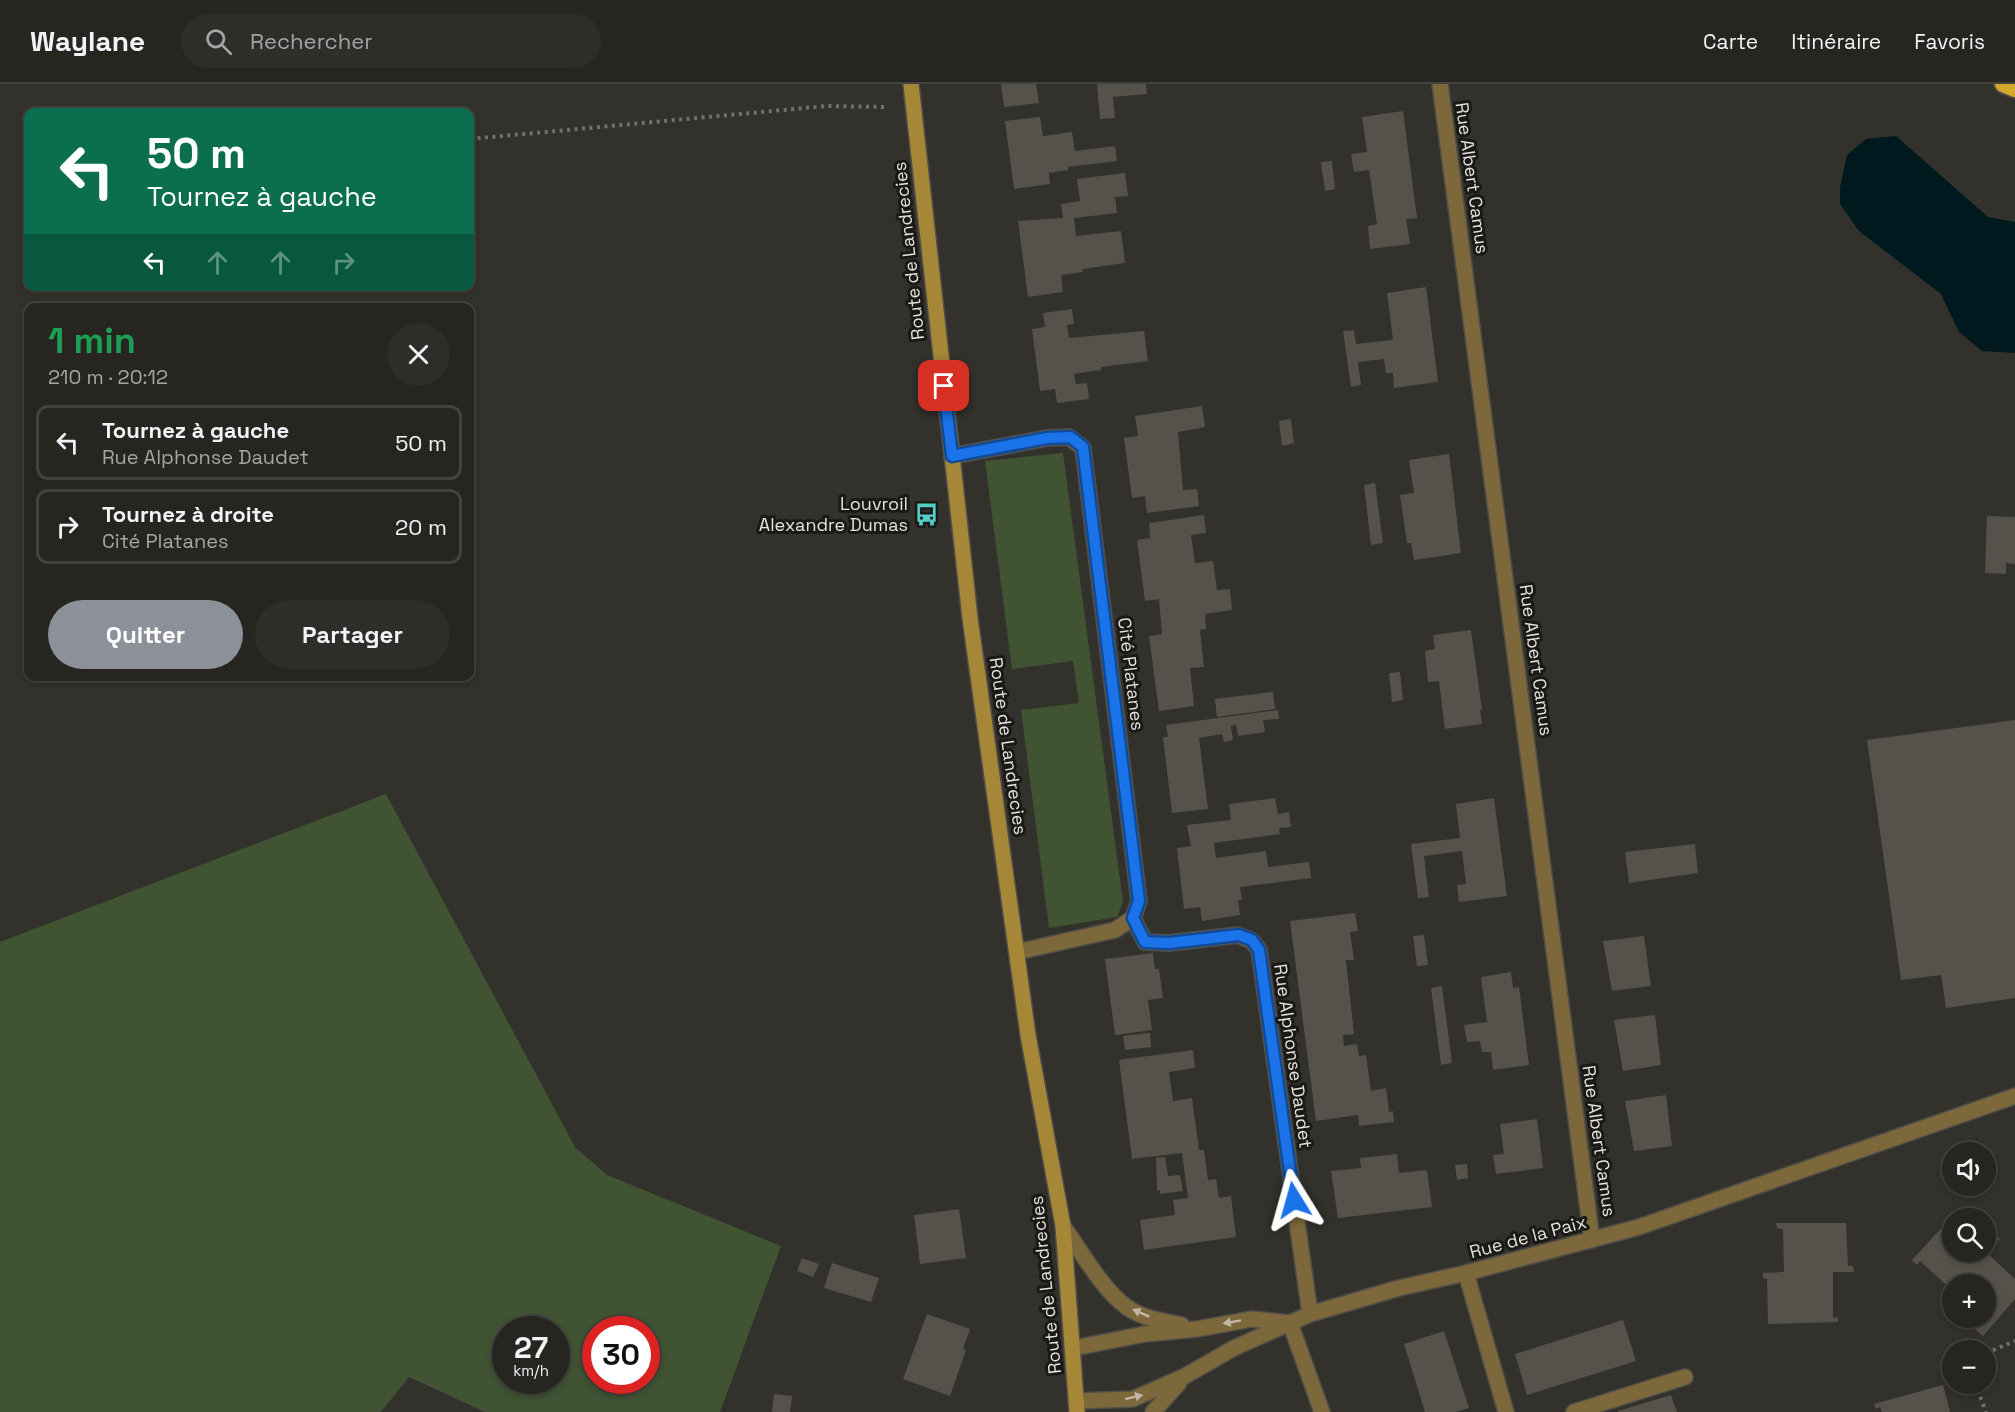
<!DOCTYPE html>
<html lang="fr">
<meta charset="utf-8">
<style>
:root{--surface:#262520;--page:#2e2d29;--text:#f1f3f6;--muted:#a4a5a5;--line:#42423e;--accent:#8c9099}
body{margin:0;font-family:"Space Grotesk",sans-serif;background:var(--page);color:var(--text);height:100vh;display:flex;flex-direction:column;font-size:22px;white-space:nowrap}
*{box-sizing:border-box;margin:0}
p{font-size:20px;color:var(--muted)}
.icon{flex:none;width:33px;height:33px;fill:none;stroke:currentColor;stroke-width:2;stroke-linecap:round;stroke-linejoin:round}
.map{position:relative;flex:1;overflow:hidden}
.side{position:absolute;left:24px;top:219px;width:450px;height:378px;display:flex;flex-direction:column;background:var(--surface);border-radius:12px;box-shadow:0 3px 9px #0003,0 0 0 2px var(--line)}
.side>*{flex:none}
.banner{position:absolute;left:24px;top:24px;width:450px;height:183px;border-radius:12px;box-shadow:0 3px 9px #0003,0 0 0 2px var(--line);background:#0b6e4f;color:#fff;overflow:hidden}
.tools{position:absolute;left:1942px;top:1058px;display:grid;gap:12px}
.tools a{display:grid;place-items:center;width:54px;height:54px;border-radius:50%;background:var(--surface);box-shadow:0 3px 9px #0003,0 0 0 2px var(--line);font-size:30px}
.speed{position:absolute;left:492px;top:1232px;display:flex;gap:12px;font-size:30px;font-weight:700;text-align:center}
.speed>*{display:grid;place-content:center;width:78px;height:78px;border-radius:50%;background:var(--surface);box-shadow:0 3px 9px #0003,0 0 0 2px var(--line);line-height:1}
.speed small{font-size:15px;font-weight:400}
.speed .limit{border:9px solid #d22;background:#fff;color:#111}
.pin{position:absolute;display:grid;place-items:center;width:51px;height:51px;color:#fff;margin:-26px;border-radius:12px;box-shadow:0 3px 9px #0006}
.me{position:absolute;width:66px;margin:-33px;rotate:352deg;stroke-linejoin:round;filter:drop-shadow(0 0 4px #0008)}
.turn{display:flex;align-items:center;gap:21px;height:126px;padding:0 24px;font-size:27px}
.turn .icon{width:78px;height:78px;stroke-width:2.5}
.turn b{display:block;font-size:42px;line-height:51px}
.lanes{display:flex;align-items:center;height:57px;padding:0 24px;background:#0003;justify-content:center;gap:30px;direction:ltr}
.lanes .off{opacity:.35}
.round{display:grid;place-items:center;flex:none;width:63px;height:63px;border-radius:32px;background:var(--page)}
.summary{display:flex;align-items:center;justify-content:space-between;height:102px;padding:0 24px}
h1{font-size:36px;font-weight:700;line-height:45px;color:#1e9e55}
.action{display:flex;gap:12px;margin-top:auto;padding:12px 24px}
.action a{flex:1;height:69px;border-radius:36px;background:var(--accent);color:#fff;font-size:24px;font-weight:700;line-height:69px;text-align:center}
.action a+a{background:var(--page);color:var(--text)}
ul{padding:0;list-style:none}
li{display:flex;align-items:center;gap:18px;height:75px;margin:0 12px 9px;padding:0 12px;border:3px solid var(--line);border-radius:12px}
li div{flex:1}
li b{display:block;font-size:22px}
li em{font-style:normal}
header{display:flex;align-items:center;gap:36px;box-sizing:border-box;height:84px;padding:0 30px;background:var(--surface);border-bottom:2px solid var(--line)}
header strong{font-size:28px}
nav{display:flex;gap:33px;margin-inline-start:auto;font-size:21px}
.search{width:420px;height:54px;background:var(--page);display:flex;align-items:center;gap:15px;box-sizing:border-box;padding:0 21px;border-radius:33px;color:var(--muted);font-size:22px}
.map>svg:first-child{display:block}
</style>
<header>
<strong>Waylane</strong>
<div class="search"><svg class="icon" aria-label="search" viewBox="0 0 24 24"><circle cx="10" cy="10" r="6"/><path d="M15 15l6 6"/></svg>Rechercher</div>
<nav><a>Carte</a><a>Itinéraire</a><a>Favoris</a></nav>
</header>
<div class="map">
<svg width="2015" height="1328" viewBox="0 0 2015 1328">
<rect width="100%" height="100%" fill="#33312b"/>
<path fill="#405333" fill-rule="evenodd" d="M1063,369L1123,818L1117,833L1049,844L1021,626L1079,619L1073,577L1012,585L985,377Z
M386,710L575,1063L607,1091L781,1162L720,1328H485L409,1293L381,1328H0V858ZM506,1245H556V1296H506ZM596,1245H646V1296H596Z"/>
<path fill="#00191f" d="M1896,52L1988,133L2015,138V269L1982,267L1959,248L1941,210L1859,147L1840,120V104L1847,71L1866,55Z"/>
<path fill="#55524c" d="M1001,0H1036L1039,19L1004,23Z
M1097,0H1146L1147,10L1113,13L1115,34L1100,35Z
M1403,27L1417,134L1406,135L1410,160L1370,165L1368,142L1377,140L1369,86L1354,88L1351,70L1367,68L1362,33Z
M1040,33L1043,52L1072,48L1075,67L1115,62L1117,77L1068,83V86L1049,89L1050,100L1014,105L1005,37Z
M1332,77L1335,105L1325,107L1321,78Z
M1125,89L1128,112L1115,113L1117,129L1074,134L1076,152L1121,147L1125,179L1082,185L1083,188L1061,191L1063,208L1028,213L1018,137L1063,134L1061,120L1080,117L1077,95Z
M1426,203L1438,298L1394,304L1393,289H1386L1384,275L1358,278L1361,301L1351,303L1343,247L1354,246L1356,260L1393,256L1387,209Z
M1072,225L1074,240L1067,241L1069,254L1144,247L1148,277L1101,283V286L1074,290L1076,300L1087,299L1089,315L1057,319L1055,305L1040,307L1032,245L1045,243L1043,229Z
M1202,322L1205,343L1178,348L1183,406L1197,405L1199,422L1147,429L1145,412L1132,414L1124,354L1138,352L1135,332Z
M1291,335L1294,359L1282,362L1279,337Z
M1449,370L1461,469L1414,476L1411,459H1407L1400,411L1414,409L1409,376Z
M1375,399L1383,459L1371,461L1364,401Z
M1204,431L1206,449L1191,451L1195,479L1213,477L1217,506L1230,505L1232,526L1205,530L1206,545L1200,546L1204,583L1190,584L1194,622L1159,627L1149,552L1162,550L1159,515L1145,517L1137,456L1150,454L1149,439Z
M1987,432L2015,433V480L2006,479V490L1985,489Z
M1471,546L1482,626H1480L1482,640L1445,645L1439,597L1428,598L1425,567L1435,565L1433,551Z
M1400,588L1403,616L1392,618L1389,589Z
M1273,608L1275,625L1217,633L1215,615Z
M1278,626L1279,635L1263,636L1265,648L1238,652L1236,640L1231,642L1233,656L1224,658L1222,650L1199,654L1208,725L1172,729L1163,653H1168L1166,641Z
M2015,636V914L1946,924L1941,891L1901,896L1867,656Z
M1275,714L1278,730L1289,728L1291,743L1279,744L1280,750L1214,759L1216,774L1266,767L1268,783L1309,778L1311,794L1240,803L1242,816H1238L1240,831L1202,837L1200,823L1184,825L1177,764L1191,762L1187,741L1231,736L1229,720Z
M1494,714L1507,812L1459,818L1457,801L1466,800L1462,767L1424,772L1429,813L1418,814L1411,760L1460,754L1456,720Z
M1695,760L1698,789L1629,799L1625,768Z
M1355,829L1358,847L1350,848L1354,876H1346L1354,950L1343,951L1344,962L1357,960L1359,972L1366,971L1371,1007L1386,1004L1389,1028L1393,1027L1394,1038L1359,1042L1358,1031L1316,1037L1290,837Z
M1424,851L1428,881L1417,882L1413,852Z
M1644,852L1651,902L1612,907L1603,857Z
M1153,869L1155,885H1159L1163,914L1148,916L1152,946L1115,951L1105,875Z
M1511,888L1513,904L1519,903L1529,981L1493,986L1491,968H1482L1480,957L1467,958L1464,941L1487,938L1481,893Z
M1442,902L1452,979L1441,981L1431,904Z
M1655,931L1661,981L1623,987L1614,936Z
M1150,949L1151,963L1125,966L1123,952Z
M1193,966L1195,984L1169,988L1173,1017L1192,1014L1199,1066H1204L1208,1096L1216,1095L1219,1114L1231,1112L1236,1153L1144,1166L1140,1136L1175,1131L1173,1116L1188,1114L1182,1069L1132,1075L1119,976Z
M1666,1011L1672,1062L1634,1067L1625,1017Z
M1537,1035L1543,1084L1496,1090L1493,1071L1504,1070L1500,1040Z
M1397,1070L1399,1089L1427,1086L1432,1123L1338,1134L1331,1087L1361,1084L1360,1074Z
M1165,1073L1168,1092L1180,1091L1183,1107L1160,1110V1106L1157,1107L1156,1074Z
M1467,1080L1468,1094L1457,1096L1455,1081Z
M959,1125L966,1174L920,1180L914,1131Z
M1959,1125L1969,1134H1953V1167H1986V1149L1993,1156L1997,1152L2000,1155L1987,1169L2015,1195V1215L1983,1252L1961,1233H1986V1200H1953V1207L1920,1177L1917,1181L1912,1176Z
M1776,1139H1846L1848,1182H1853L1854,1188H1833V1234L1838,1233V1238L1768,1240L1767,1195L1763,1194V1189L1784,1188L1783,1145L1777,1144Z
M802,1174L819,1180L813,1193L797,1187Z
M832,1179L879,1194L871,1218L824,1204Z
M1953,1208V1226L1948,1221L1944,1225L1940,1222Z
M927,1230L970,1245L963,1265L966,1266L950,1312L903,1295Z
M1623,1236L1636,1277L1527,1311L1515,1270Z
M1444,1247L1469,1324L1455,1328H1425L1404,1260Z
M1943,1301L1950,1328H1882L1880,1323L1876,1325L1874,1320Z
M774,1310L792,1312L790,1328H772Z
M1671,1311L1677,1328H1618V1327Z"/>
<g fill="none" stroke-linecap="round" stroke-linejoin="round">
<defs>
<path id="minor" d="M1440,0L1592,1156
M952,372L1047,354L1069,353L1083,364L1139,817L1133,834L1115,846L1017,868
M1133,834L1145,858L1169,859L1238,851L1252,857L1259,866L1310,1230
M1063,1142C1081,1167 1103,1207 1128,1224C1144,1235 1164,1237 1182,1241
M1466,1189L1506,1328
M1290,1239L1322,1328
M1074,1264L1145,1250L1197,1245L1252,1235L1290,1239
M1076,1317L1133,1315L1185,1292L1234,1264L1310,1230L1399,1204L1466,1189L1639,1143L2015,1012
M1153,1328L1179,1299
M1574,1328L1685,1293"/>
<path id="secondary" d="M911,0L970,534L1028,951L1063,1142L1077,1328"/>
<path id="trunk" d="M2003,0L2015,5"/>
</defs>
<use href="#minor" stroke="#4f4d48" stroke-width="18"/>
<use href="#secondary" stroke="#4f4d48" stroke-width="18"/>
<use href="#trunk" stroke="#4f4d48" stroke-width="20"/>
<path stroke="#72706b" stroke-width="4" stroke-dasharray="3 4.5" stroke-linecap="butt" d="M470,55L826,22L888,23
M1986,1269L2015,1257
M1975,1299L1986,1328"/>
<use href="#minor" stroke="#7c683a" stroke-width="15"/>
<use href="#secondary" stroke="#a68737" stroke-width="15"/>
<use href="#trunk" stroke="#d5a82a" stroke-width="16"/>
</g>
<defs><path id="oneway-solid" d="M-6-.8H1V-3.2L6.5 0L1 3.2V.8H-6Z" transform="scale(1.5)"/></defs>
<g fill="#c0b7a5">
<use href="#oneway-solid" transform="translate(1141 1229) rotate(-156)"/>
<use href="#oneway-solid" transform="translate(1232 1238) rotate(170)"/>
<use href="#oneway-solid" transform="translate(1134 1313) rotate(-14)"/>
</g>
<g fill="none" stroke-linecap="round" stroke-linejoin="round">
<defs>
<path id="route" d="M944,302L952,372L1047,354L1070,353L1083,363L1139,817L1133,834L1145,858L1169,859L1239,851L1252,856L1259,866L1294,1116"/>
</defs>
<use href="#route" stroke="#114b97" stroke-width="15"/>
<use href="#route" stroke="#1a73e8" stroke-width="10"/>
</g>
<defs>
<symbol id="bus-bare" viewBox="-9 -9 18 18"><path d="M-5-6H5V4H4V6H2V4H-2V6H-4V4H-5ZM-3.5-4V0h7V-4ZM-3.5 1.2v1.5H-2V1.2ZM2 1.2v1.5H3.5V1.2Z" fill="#54cdc6" stroke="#1a1916" stroke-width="2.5" paint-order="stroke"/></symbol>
</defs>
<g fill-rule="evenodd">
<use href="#bus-bare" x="910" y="414" width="33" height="33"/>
</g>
<g text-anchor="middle" stroke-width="6" stroke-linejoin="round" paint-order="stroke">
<g font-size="18" fill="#e4e2df" stroke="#1a1916">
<text transform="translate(1472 94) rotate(82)" y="6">Rue Albert Camus</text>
<text transform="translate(909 167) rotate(-96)" y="6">Route de Landrecies</text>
<text transform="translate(1536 576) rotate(82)" y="6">Rue Albert Camus</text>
<text transform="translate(1131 590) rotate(83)" y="6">Cité Platanes</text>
<text transform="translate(1008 662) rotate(82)" y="6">Route de Landrecies</text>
<text transform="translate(1293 972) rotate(82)" y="6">Rue Alphonse Daudet</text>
<text transform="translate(1599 1057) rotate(82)" y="6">Rue Albert Camus</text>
<text transform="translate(1528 1153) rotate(-15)" y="6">Rue de la Paix</text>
<text transform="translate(1046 1201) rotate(-96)" y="6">Route de Landrecies</text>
</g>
<g font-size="18" fill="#e4e2df" stroke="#1a1916" text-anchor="end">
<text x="908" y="426">Louvroil<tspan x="908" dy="21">Alexandre Dumas</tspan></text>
</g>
</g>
</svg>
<div class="tools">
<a><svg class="icon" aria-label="sound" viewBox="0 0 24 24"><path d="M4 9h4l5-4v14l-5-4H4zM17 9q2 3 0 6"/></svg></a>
<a><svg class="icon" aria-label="search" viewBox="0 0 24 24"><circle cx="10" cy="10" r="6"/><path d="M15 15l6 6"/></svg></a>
<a>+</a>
<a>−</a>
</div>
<div class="speed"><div>27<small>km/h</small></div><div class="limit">30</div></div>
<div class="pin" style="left:944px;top:302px;background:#d93025"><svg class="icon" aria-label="arrive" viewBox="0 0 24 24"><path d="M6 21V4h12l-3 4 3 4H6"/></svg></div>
<svg class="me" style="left:1294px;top:1116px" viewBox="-20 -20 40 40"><path d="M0-17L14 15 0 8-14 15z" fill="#1a73e8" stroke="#fff" stroke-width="4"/></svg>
<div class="banner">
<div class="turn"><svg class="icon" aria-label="left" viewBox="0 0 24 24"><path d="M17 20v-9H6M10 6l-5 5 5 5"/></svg><div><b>50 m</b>Tournez à gauche</div></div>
<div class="lanes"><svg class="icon" aria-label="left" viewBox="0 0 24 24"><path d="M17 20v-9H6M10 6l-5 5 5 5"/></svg><svg class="icon off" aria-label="ahead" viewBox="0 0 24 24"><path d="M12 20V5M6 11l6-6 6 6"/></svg><svg class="icon off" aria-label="ahead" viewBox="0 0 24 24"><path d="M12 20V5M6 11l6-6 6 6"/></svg><svg class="icon off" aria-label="right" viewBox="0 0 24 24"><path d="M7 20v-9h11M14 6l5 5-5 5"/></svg></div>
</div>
<section class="side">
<div class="summary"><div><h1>1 min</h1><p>210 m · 20:12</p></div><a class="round"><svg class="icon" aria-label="close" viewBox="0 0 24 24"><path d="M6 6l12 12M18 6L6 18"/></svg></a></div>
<ul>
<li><svg class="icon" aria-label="left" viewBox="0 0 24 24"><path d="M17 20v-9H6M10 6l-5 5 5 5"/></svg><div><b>Tournez à gauche</b><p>Rue Alphonse Daudet</p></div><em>50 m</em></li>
<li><svg class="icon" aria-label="right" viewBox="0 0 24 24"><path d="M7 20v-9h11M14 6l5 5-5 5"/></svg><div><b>Tournez à droite</b><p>Cité Platanes</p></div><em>20 m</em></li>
</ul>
<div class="action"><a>Quitter</a><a>Partager</a></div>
</section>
</div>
